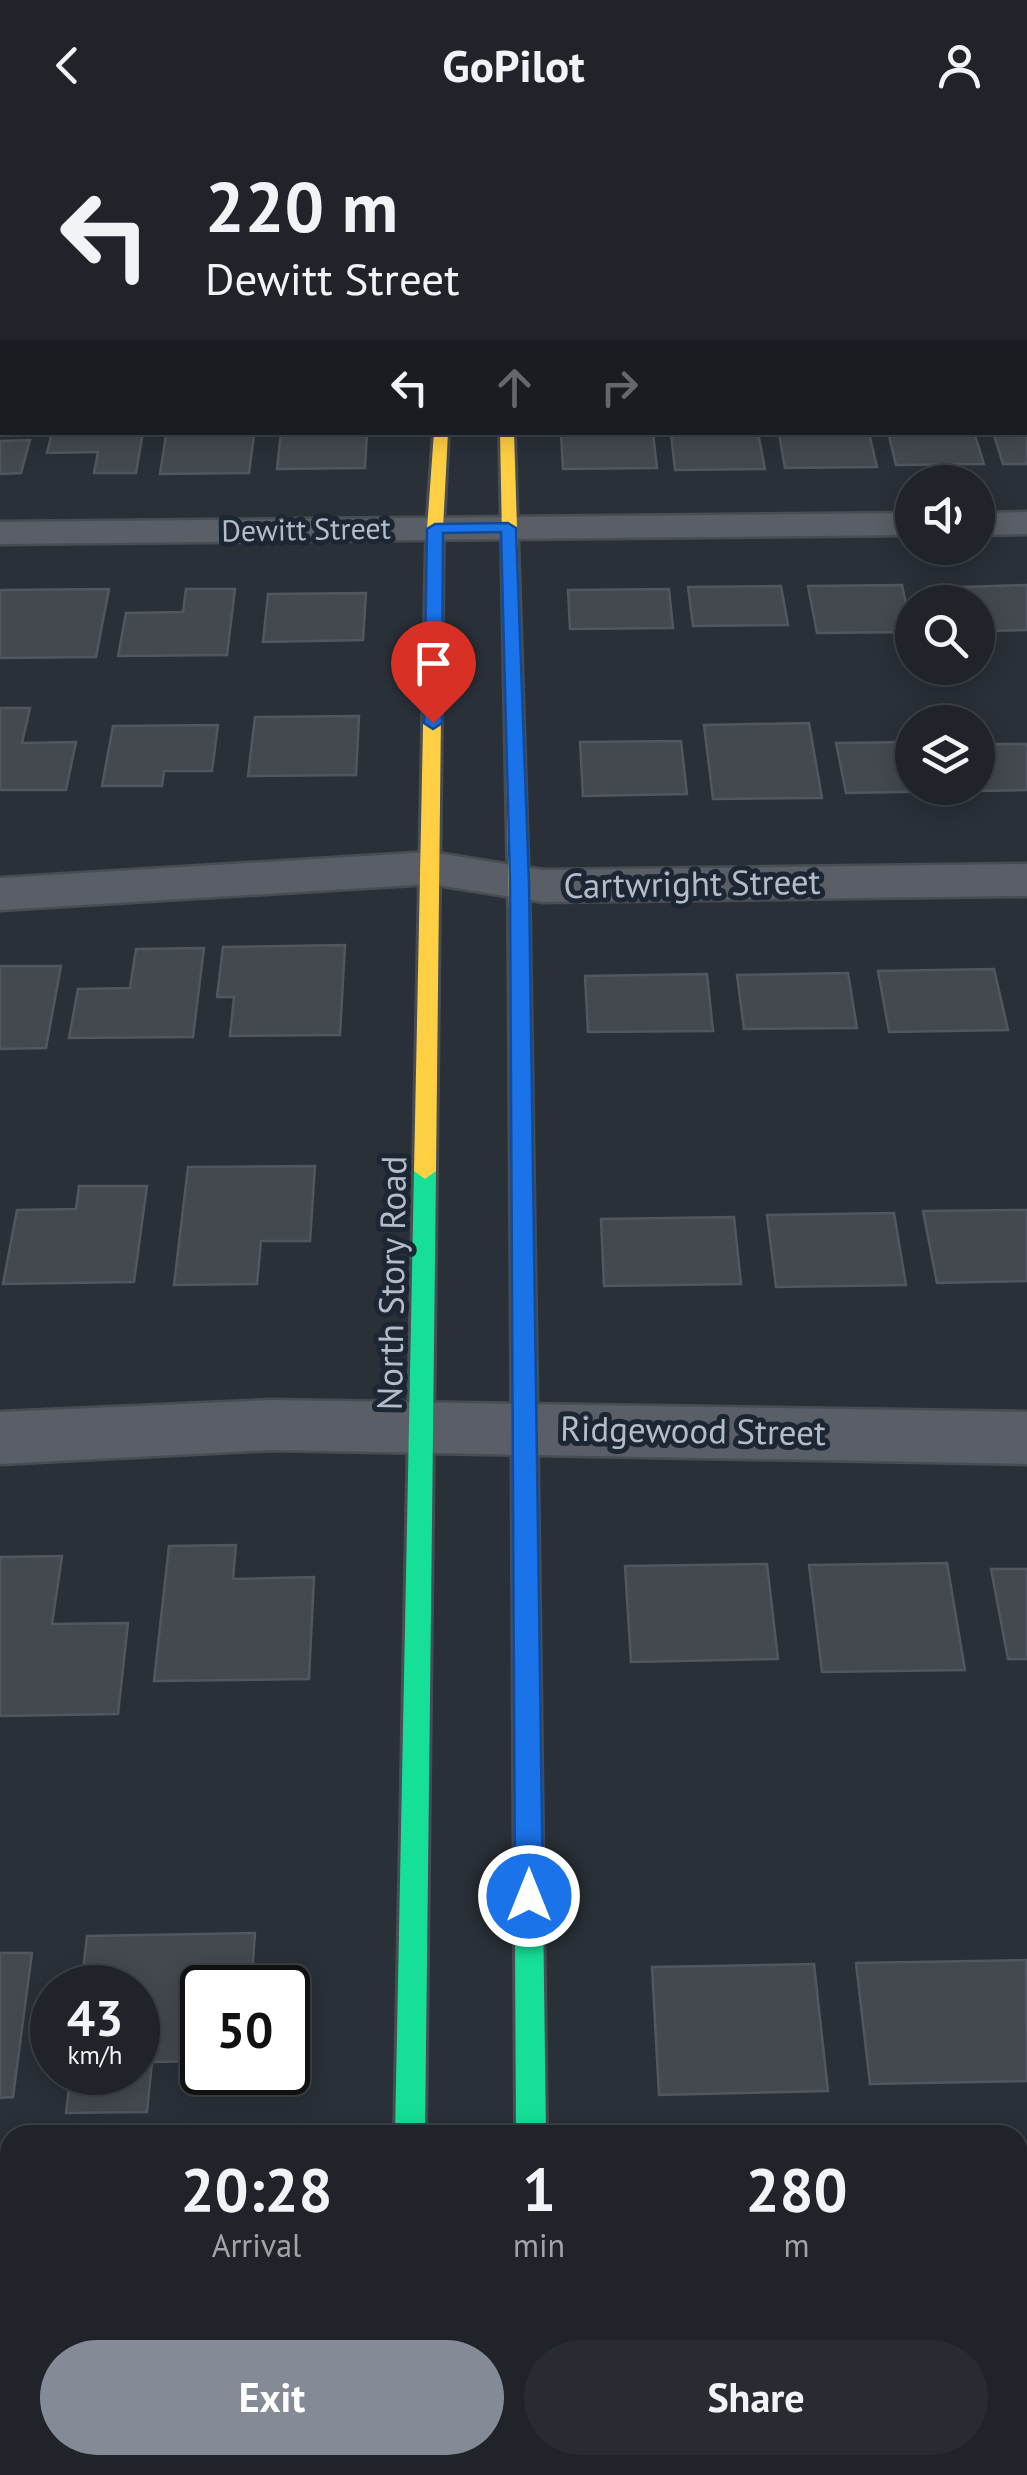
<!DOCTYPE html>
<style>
:root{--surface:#20242a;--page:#282c32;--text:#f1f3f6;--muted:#a2a4a8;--line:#3d4147;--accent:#848b96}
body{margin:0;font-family:"PT Sans",sans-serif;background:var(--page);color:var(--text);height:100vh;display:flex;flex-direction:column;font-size:38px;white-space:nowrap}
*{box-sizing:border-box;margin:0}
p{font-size:32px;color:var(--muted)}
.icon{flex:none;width:55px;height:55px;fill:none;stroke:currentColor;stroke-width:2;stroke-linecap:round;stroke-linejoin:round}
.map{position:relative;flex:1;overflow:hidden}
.drawer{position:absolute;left:0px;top:1995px;width:1028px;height:350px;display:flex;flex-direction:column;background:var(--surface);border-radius:30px 30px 0 0;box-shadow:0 5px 25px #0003,0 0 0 2px var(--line)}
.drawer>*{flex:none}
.hud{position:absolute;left:0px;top:0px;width:1028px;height:305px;box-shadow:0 5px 25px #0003,0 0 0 2px var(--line);background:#20242a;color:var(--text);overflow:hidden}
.tools{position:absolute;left:895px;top:335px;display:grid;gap:20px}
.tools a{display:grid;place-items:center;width:100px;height:100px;border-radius:50%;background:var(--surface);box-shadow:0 5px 25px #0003,0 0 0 2px var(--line);font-size:50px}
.speed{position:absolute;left:30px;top:1835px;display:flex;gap:20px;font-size:50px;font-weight:700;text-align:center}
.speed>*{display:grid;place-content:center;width:130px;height:130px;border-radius:50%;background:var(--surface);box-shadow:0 5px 25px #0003,0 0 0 2px var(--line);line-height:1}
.speed small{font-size:25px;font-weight:400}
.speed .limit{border:5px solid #111;border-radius:15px;background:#fff;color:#111}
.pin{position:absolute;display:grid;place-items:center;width:85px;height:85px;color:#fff;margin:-102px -42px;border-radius:50% 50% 50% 0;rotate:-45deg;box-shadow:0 0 10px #0007}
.pin .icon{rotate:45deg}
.me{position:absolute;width:110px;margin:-55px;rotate:0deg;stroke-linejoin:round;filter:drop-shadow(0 0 8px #0008)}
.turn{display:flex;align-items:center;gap:35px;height:210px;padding:0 40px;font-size:45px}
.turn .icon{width:130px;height:130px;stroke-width:2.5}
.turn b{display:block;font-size:70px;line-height:85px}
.lanes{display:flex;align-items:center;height:95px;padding:0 40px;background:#0003;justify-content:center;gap:50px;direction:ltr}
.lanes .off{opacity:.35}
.eta{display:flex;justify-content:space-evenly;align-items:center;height:170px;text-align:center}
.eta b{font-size:60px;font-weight:800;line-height:70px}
.action{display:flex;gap:20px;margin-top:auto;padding:20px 40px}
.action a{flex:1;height:115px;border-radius:60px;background:var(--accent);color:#fff;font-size:40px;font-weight:800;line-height:115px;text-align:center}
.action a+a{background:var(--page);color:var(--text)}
header{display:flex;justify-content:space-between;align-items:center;height:130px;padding:0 40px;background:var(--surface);font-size:45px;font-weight:800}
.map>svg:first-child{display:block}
</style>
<header><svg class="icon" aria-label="back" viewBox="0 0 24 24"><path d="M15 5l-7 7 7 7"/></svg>GoPilot<svg class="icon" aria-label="person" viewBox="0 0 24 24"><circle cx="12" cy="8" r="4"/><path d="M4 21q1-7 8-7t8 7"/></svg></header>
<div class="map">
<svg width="1027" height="2345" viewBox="0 0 1027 2345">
<rect width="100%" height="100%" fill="#2a3038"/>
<path fill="#444950" stroke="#52575f" stroke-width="2.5" d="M1027,301V334H1003L993,302Z
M52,302H143L136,343H94L98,322L47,323Z
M281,302H367L365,338L277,339Z
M888,302H974L984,334L896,335Z
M653,303L657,338L563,339L561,304Z
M671,303H758L765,339L675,340Z
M869,303L877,337L785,338L779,304Z
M166,305H254L249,343L160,344Z
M30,310L21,343L0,344V311Z
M902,455L912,502L817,503L808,456Z
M1027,455V500L978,501V472H933L928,458Z
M781,456L788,495L693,496L688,457Z
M109,459L96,527L0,528V460Z
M186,459H235L227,525L118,526L126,483L183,482Z
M669,459L673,498L570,499L568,460Z
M366,463L363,510L263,512L268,464Z
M0,578H30L22,613L76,612L66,660H0Z
M359,586L356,645L248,646L255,587Z
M809,593L822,668L713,669L704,595Z
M218,595L212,641H164L162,656H102L113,596Z
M681,611L687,664L583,666L580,612Z
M912,612V658H955L956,661L846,663L836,613Z
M978,614H1027V660L977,661Z
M345,815L340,905L230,906L234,867H217L223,817Z
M204,818L193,907L69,908L78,859L130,858L136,819Z
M0,836H61L46,918L0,919Z
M994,839L1008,900L889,902L878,841Z
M848,843L857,898L744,899L737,845Z
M707,844L713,901L588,902L585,846Z
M315,1036L310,1111H261L257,1154L174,1155L188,1037Z
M79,1056H147L134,1152L3,1154L17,1080L76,1079Z
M1027,1080V1151L937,1153L923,1081Z
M894,1083L906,1155L776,1157L767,1085Z
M734,1087L741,1154L604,1156L601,1089Z
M236,1415L233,1449L314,1447L309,1549L154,1551L169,1416Z
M62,1426L52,1494L128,1493L118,1584L0,1586V1427Z
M947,1433L965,1540L822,1542L809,1435Z
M767,1434L778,1529L631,1532L625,1436Z
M991,1439H1027V1529H1008Z
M255,1803L251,1858H202V1931L152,1932L147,1982L66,1983L71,1942H138V1858H81L87,1806Z
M0,1823H32L13,1967L0,1968Z
M1026,1830L1027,1951L870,1954L856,1833Z
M814,1834L828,1961L659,1965L652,1837Z"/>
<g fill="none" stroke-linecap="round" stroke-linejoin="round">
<defs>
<path id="lane" d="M362,0H380L381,2H363Z
M0,230L2,231V244H0Z"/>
<path id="street" d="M1025,132H1027V152H1025Z
M1027,382V404L978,405V383Z
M912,383V405L0,414V392Z
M431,722L543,740L1027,734V766L543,772L431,754L0,780V748Z
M271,1270L1027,1282V1334L271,1320L0,1334V1282Z
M1018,2180H1027V2258H1018Z
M10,2215V2293L0,2294V2216Z"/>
<path id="fast" d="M481,0H495L496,2H483Z
M425,1033L436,1041L425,2005H395L414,1041Z
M524,1230L532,1233L536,1240L546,2005H516L512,1240L516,1233Z"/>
<path id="slow" d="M434,302H448L443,399L436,1041L425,1049L414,1041L427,399Z
M500,302H514L529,780L519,787L509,780Z
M519,2335H551V2345H519Z"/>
<path id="jam" d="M519,773L529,780L536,1240L532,1247L524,1250L516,1247L512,1240L509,780Z
M388,2335H420L419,2345H387Z"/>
</defs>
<use href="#lane" stroke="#484c53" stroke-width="5"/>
<use href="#street" stroke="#484c53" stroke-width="5"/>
<use href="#fast" stroke="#484c53" stroke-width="6"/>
<use href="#slow" stroke="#484c53" stroke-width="6"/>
<use href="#jam" stroke="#484c53" stroke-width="6"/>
<use href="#lane" fill="#5a5e66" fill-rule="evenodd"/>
<use href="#street" fill="#5a5e66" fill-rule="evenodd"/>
<use href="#fast" fill="#16e098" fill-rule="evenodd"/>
<use href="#slow" fill="#ffcf43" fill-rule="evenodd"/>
<use href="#jam" fill="#f24e42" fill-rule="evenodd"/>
</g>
<path fill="#1a73e8" stroke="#114b97" stroke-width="2.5" d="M508,393L516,398L529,753L543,1766L539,1775L529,1780L519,1775L515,1766L510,753L501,402L443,403L442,593L433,599L424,593L427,399L435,394Z"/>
<g text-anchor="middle" stroke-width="10" stroke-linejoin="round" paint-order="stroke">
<g font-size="30" fill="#b4bcc9" stroke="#1d2633">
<text transform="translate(306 400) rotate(-1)" y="10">Dewitt Street</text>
</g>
<g font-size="35" fill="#b4bcc9" stroke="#1d2633">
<text transform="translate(692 754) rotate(-1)" y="12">Cartwright Street</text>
<text transform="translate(392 1153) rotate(-89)" y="12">North Story Road</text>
<text transform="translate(693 1301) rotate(1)" y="12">Ridgewood Street</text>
</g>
</g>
</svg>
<div class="tools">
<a><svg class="icon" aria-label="sound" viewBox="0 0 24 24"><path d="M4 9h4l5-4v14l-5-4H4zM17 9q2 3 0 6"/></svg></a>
<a><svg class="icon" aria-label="search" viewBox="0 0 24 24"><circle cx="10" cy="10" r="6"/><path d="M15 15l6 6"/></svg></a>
<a><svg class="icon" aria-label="layers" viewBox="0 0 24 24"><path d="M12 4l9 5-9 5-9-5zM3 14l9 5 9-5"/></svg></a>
</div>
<div class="speed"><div>43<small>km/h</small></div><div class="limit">50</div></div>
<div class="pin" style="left:433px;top:593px;background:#d93025"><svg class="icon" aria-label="arrive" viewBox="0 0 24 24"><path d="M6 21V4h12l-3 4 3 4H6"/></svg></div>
<svg class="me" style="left:529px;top:1766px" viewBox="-20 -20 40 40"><circle r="17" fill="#1a73e8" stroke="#fff" stroke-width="3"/><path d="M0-11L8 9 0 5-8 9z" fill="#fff"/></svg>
<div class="hud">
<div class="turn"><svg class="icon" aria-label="left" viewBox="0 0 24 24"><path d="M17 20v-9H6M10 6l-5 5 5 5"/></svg><div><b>220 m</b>Dewitt Street</div></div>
<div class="lanes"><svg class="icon" aria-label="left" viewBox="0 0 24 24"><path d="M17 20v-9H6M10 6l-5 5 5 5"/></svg><svg class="icon off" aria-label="ahead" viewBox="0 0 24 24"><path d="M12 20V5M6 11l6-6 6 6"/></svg><svg class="icon off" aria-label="right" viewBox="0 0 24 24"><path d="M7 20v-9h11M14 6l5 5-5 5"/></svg></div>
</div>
<section class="drawer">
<div class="eta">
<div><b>20:28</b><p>Arrival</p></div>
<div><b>1</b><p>min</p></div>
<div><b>280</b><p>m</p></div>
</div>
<div class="action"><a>Exit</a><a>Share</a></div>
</section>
</div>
